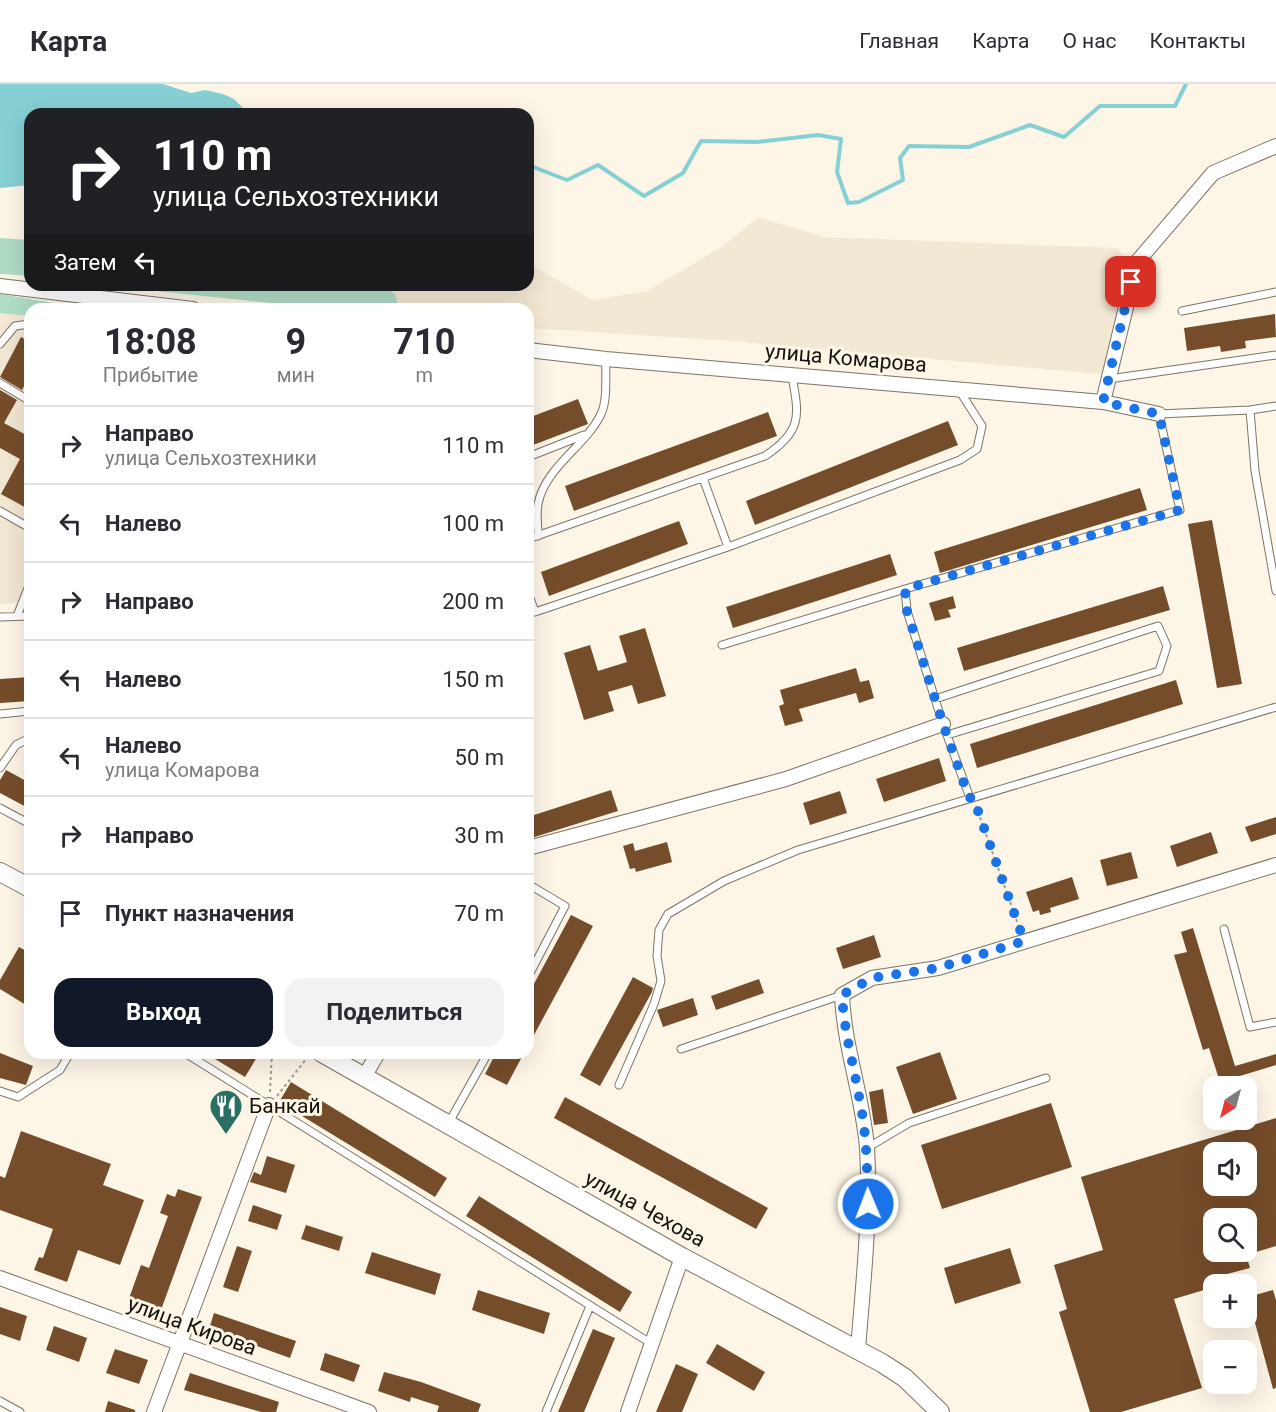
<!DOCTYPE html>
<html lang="ru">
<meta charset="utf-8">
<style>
:root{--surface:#fff;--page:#f2f2f3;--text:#2b2b33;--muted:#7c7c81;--line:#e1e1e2;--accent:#111827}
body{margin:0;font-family:Roboto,sans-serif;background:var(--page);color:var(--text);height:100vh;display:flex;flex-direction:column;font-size:22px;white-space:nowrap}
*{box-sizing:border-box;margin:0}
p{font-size:20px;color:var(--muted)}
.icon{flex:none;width:33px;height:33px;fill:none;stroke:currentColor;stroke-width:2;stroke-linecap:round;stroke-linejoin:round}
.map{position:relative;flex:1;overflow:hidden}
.drawer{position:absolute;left:24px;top:219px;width:510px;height:756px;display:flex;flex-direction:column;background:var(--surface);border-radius:18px;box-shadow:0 6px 24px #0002}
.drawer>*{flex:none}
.banner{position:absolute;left:24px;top:24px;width:510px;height:183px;border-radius:18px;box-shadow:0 6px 24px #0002;background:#202124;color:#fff;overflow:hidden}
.needle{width:39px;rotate:216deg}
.tools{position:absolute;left:1203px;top:992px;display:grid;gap:12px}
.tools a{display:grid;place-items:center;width:54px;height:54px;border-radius:12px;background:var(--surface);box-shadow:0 6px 24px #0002;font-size:30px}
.pin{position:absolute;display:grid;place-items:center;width:51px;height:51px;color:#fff;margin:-26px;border-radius:12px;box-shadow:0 3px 9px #0006}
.me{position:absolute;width:66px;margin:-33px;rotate:359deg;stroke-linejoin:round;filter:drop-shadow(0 0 4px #0008)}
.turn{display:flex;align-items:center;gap:21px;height:126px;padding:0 30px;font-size:27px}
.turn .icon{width:78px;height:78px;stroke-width:2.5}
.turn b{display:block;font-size:42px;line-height:51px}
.then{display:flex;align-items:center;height:57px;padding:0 30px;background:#0003;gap:12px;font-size:22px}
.eta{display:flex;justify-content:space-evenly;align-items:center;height:102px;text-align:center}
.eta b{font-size:36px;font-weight:700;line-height:42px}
.cta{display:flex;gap:12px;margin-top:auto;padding:12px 30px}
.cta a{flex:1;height:69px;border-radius:18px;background:var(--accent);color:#fff;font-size:24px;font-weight:700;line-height:69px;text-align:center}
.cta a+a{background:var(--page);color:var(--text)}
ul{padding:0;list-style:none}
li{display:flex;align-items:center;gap:18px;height:78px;padding:0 30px;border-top:2px solid var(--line)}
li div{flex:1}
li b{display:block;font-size:22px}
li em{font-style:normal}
header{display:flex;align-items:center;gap:36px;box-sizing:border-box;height:84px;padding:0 30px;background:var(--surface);border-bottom:2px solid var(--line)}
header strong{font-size:28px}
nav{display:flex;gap:33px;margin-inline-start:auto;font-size:21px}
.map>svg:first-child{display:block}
</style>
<header>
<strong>Карта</strong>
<nav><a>Главная</a><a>Карта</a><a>О нас</a><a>Контакты</a></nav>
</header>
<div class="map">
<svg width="1276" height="1328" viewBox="0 0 1276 1328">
<rect width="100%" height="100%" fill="#fdf6e7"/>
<path fill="#f3e8d3" d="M758,133L824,153L1118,164L1127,180L1110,291L732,257L528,244V225H415L385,218L387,201H528V179L592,216L647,207L722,163Z"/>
<path fill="#f2e7d3" d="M0,220L30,225V517L0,520Z"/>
<path fill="#b0dbc5" d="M0,154L30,156V192L0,190Z
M99,201H380L395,210L399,225H327Z
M0,210L90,225H30V232L0,229Z"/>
<path fill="#86d0d4" d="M0,0H163L191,9L205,6L223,10L234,15L244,25L298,30H30V101L0,104Z"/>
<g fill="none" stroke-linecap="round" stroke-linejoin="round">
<path stroke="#86d0d4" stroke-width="4" d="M528,81L567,96L598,81L644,112L683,89L701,57L757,58L818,51L841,55L837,88L848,119L859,118L903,96L900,74L909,62L969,63L1030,41L1064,53L1100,22H1175L1186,0"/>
</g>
<path fill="#764d2b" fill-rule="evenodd" d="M1275,230L1276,253L1245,257L1246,264L1221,268L1220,262L1187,267L1184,244Z
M21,253L30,258V291L22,306L0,293Z
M0,306L17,316L4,339L30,353V426L1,410L20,375L0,364Z
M578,315L588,340L528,363V334Z
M768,328L777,352L574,427L565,402Z
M948,337L958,361L755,441L746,417Z
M1140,404L1147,426L940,489L934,468Z
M1212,436L1242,600L1217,604L1188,440Z
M679,437L688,460L549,512L541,488Z
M890,470L897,491L733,544L726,523Z
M1163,502L1170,526L964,587L957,564Z
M953,512L956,524L948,526L951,533L935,537L929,519Z
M645,544L666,612L638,620L632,601L608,608L614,627L584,636L564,569L590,561L598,587L627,578L619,552Z
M856,584L860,598L869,596L874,614L859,619L856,609L799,625L803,637L785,642L779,622L784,620L780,606Z
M30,593V617L0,619V595Z
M1176,596L1183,620L977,684L970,660Z
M939,674L946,697L884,718L876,695Z
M6,686L30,699V725L0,709V696Z
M611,706L618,727L528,755V733Z
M840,707L847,729L810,741L803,719Z
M1276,733V750L1251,758L1245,743Z
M1211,748L1218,769L1177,783L1170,762Z
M667,758L672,778L636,788L635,784L630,785L623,762L633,759L635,767Z
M1131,768L1138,794L1107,802L1100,776Z
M1072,793L1079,815L1050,824L1051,828L1040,831L1039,826L1033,828L1026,808Z
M571,831L593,842L528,962V911Z
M1193,844L1235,982L1276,970V981L1220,998L1209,964L1203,966L1174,871L1187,868L1181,848Z
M874,851L881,873L843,885L836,864Z
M19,863L30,869V915L26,921L0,905V896Z
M633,893L653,904L652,908L600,1002L580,991Z
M759,895L764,909L716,926L711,912Z
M693,914L698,931L663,943L657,926Z
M940,968L957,1015L913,1030L896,983Z
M0,969L33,982L26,1001L0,994Z
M205,969H251L257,973L245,993Z
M496,969H524L507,1001L485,990Z
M291,998L447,1094L435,1113L279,1018Z
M883,1005L888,1039L874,1041L869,1008Z
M565,1013L768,1124L756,1145L554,1034Z
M1051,1019L1072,1083L942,1125L921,1061Z
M1276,1034V1162L1246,1171V1134H1214V1167H1245L1250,1184L1227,1190L1230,1198L1214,1200V1203L1174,1215L1202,1304L1121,1328H1090L1059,1228L1067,1225L1054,1181L1103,1166L1081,1093ZM1214,1068H1246V1101H1214Z
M21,1047L111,1080L103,1101L144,1116L120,1181L78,1166L67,1198L34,1186L39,1173L43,1174L53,1145L0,1126V1092L5,1094Z
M267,1072L295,1081L286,1109L250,1098L254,1088L261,1091Z
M178,1105L202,1113L157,1237L134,1229L137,1223L127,1220L141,1181L149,1184L168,1132L160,1129L167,1110L175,1113Z
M479,1112L632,1208L620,1228L466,1132Z
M253,1121L282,1131L277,1146L248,1137Z
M306,1141L343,1153L339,1167L301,1155Z
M237,1162L252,1167L238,1208L223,1203Z
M1010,1164L1021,1199L955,1220L944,1184Z
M372,1168L441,1190L435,1211L365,1189Z
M478,1206L550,1229L544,1250L472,1226Z
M1273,1206L1276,1216V1304L1273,1305L1248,1213Z
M0,1223L27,1232L20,1257L0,1250Z
M214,1229L296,1257L290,1274L209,1245Z
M54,1242L87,1254L79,1278L46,1266Z
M593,1245L615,1254L584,1328H558Z
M717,1260L765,1288L754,1307L706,1279Z
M115,1265L148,1276L139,1300L106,1289Z
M325,1269L360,1281L354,1298L320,1286Z
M676,1280L698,1290L682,1328H656Z
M384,1288L421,1298L481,1320L478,1328H437L439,1322L411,1313L410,1318L378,1307Z
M190,1289L279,1318L276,1328H261L184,1306Z
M108,1317L135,1326V1328H105Z"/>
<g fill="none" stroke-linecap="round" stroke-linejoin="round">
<defs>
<path id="lane" d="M1182,227L1276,208
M0,260L15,242L30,240
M1109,295L1276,271
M0,299L30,317
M1250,326L1255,387L1276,507
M528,373L584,351
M703,394L728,463
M0,427L30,444
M538,452C538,442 536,430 538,420C545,383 586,362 601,330C608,316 605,290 606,275
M528,455L765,372C803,347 799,331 792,292
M528,509L535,528L728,463L960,376L977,365L982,342L959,306
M17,532L30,499
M0,533L30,532
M722,561L905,505
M935,615L1158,542L1167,562L1159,587L947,651
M0,630L30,627
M0,684L16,661L30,654
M970,714L943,640L907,527L905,505L1180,426L1159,330L1250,326L1276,322
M0,724L30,740
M528,800L565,822L528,893
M1224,845L1250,943L1276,938
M681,965L842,911
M185,969L652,1260
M619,1001L654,920L661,897L657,872L659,846L668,830L724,797L798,766L1276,623
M0,1007L18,1013L60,986L70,969
M448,1040L488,969
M867,1064L909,1039L1046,994
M0,1317L20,1328
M546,1328L590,1222"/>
<path id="street" d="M0,202L193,225
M528,266L606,275L1103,318L1159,330
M1103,318L1137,178L1213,89L1276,62
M528,764L786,695L943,640
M364,993L378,969
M0,1194L369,1328
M858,1265C863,1202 871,1128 867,1064C863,1013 844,963 842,911L872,894L938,884L1276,781
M154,1328L269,1021
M628,1328L682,1173"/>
<path id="secondary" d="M0,788L30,804
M322,969L682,1173L882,1279L905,1294L940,1328"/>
</defs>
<use href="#lane" stroke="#7b7467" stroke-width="9"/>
<use href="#street" stroke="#7b7467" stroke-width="16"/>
<use href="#secondary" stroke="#7b7467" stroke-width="20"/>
<path stroke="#a19c91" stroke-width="2" stroke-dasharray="3 3" stroke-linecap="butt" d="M976,722L1020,846
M270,1008L272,969
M277,1012L307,974"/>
<use href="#lane" stroke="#fff" stroke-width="7"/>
<use href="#street" stroke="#fff" stroke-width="14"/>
<use href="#secondary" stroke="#fff" stroke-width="18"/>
</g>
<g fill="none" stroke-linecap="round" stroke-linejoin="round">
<path stroke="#1a73e8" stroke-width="10" stroke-dasharray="0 18" d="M868,1120C867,1086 867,1052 860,1018C854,982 844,948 842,911L872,894L938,884L1024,857L973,713L969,714L943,640L907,527L905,505L1180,426L1159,330L1103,318L1131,198"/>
</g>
<defs>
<symbol id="restaurant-pin" viewBox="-11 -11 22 30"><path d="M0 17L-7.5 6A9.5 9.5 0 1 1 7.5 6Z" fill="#2a6f63" stroke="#fdf6e7"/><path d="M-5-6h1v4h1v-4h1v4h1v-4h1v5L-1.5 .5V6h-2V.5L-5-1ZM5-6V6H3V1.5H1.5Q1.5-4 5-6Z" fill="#fff"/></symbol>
</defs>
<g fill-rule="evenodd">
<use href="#restaurant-pin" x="207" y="1003" width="38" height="52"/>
</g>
<g text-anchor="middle" stroke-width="6" stroke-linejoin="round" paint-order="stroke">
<g font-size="21" fill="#14120d" stroke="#fdf6e7">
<text transform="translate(846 274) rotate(5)" y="7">улица Комарова</text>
<text transform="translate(645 1125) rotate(29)" y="7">улица Чехова</text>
<text transform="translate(192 1242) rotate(20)" y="7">улица Кирова</text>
</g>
<g font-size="21" fill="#14120d" stroke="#fdf6e7" text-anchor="start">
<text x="249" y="1029">Банкай</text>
</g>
</g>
</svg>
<div class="tools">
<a><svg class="needle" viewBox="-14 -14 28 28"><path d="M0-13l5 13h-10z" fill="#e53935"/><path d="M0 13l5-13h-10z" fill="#7c7c81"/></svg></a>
<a><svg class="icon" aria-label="sound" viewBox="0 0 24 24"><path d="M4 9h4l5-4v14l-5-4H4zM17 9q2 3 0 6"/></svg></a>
<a><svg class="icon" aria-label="search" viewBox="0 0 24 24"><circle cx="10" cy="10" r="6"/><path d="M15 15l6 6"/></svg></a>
<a>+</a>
<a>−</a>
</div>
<div class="pin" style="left:1131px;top:198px;background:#d93025"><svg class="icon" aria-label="arrive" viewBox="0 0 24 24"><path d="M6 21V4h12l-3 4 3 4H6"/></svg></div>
<svg class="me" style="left:868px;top:1120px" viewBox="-20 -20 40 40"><circle r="17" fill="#1a73e8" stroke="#fff" stroke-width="3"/><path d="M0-11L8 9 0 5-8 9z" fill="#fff"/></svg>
<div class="banner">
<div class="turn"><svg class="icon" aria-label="right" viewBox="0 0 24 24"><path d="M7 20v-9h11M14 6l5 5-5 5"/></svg><div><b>110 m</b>улица Сельхозтехники</div></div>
<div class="then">Затем<svg class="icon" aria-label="left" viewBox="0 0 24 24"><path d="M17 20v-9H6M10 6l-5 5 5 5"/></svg></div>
</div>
<section class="drawer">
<div class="eta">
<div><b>18:08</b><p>Прибытие</p></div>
<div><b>9</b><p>мин</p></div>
<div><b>710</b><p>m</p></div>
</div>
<ul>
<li><svg class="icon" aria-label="right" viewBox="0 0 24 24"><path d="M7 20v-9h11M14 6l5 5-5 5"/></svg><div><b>Направо</b><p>улица Сельхозтехники</p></div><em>110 m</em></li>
<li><svg class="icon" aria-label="left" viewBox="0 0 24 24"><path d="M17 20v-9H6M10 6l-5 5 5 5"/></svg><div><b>Налево</b></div><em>100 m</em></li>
<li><svg class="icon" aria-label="right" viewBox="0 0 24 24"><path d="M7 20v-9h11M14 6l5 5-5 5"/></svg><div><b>Направо</b></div><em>200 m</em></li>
<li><svg class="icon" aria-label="left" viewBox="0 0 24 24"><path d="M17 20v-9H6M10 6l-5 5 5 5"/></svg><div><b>Налево</b></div><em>150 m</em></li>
<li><svg class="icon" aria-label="left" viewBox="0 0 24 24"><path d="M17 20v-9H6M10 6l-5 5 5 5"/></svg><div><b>Налево</b><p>улица Комарова</p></div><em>50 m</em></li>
<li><svg class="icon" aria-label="right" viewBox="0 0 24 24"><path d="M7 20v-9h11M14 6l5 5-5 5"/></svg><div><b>Направо</b></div><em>30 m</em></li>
<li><svg class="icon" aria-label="arrive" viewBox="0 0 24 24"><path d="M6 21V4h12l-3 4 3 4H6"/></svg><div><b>Пункт назначения</b></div><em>70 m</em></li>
</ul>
<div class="cta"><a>Выход</a><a>Поделиться</a></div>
</section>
</div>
